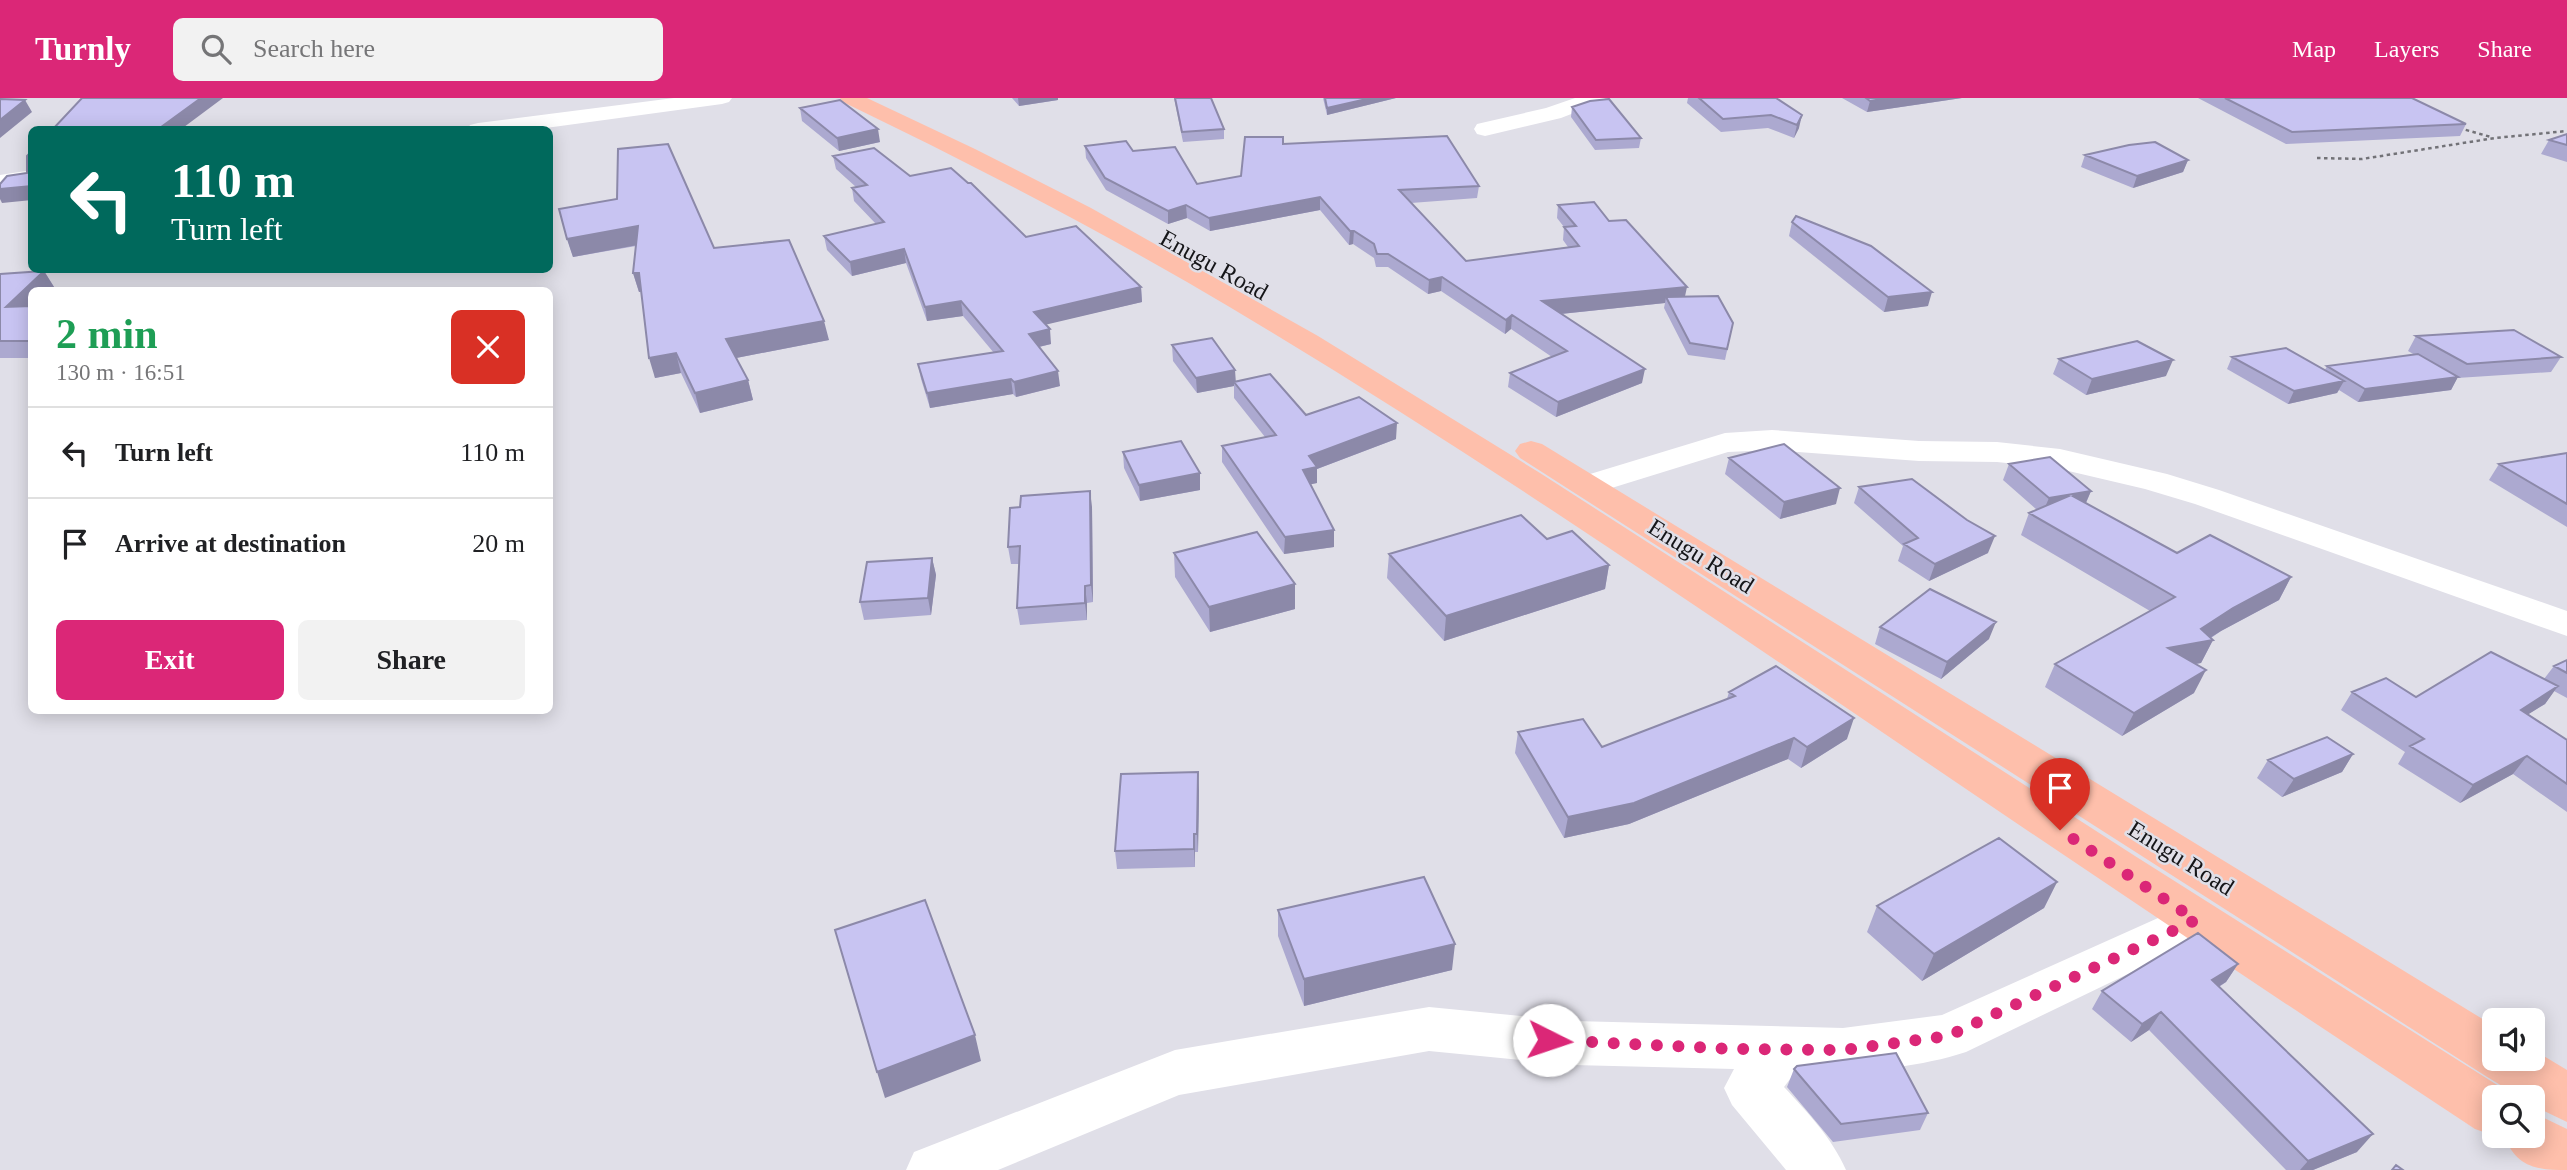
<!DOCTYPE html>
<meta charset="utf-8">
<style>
:root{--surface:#fff;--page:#f2f2f2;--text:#202124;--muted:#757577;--line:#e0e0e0;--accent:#db2777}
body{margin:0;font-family:Georgia,serif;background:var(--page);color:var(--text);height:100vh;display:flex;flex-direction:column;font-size:26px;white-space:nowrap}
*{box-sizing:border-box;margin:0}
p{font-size:23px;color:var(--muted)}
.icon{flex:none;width:38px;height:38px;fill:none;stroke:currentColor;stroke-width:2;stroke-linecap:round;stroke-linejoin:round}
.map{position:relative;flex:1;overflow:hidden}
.panel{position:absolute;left:28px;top:189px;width:525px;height:427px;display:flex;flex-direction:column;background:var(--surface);border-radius:10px;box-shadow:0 4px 18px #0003}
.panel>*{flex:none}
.top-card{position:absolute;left:28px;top:28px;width:525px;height:147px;border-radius:10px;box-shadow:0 4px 18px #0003;background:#00695c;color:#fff;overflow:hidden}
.buttons{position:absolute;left:2482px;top:910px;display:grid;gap:14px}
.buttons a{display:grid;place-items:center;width:63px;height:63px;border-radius:10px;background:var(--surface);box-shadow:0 4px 18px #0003;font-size:35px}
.pin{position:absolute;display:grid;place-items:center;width:60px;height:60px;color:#fff;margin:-72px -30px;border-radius:50% 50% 50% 0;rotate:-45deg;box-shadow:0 0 7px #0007}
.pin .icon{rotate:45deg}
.me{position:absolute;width:77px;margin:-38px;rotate:94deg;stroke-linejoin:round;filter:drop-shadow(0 0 5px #0008)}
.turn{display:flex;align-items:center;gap:24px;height:147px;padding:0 28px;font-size:32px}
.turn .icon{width:91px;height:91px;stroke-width:2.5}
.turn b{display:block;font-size:49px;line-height:60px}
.round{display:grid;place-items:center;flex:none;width:74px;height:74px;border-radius:10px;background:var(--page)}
.head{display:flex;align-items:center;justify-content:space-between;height:119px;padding:0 28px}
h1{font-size:42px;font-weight:600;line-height:52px;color:#1e9e55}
.action{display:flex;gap:14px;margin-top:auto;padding:14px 28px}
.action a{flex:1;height:80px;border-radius:10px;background:var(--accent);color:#fff;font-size:28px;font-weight:600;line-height:80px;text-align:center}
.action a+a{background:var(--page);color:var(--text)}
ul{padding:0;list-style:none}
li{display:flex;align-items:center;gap:21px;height:91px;padding:0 28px;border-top:2px solid var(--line)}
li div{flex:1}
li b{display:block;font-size:26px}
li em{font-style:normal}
header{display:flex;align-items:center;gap:42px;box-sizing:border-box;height:98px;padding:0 35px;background:var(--accent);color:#fff}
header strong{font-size:33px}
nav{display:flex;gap:38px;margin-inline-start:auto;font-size:24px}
.search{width:490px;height:63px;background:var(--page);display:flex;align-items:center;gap:18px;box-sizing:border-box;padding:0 24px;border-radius:10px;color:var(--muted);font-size:26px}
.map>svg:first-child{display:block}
</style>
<header>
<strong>Turnly</strong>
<div class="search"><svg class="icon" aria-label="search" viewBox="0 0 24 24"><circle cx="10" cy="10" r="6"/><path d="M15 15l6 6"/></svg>Search here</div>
<nav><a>Map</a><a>Layers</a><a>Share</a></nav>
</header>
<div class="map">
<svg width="2567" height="1072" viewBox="0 0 2567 1072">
<rect width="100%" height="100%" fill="#e0dfe8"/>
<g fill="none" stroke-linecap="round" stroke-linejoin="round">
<path stroke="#727277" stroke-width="2.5" stroke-dasharray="3.5 3.5" stroke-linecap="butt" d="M2459,30L2491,39
M2317,60L2362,61L2495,40L2567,33"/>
<path fill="#fff" fill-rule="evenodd" d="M674,0H732L729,4L722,6L531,32H467L470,27L478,25Z
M1575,0H1605L1602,4L1561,20L1485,38L1477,36L1474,31L1477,26L1546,10Z
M32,72V86L0,91V77Z
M1772,332L1919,343L1997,344L2060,351L2167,376L2219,392L2567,513V538L2195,406L2145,391L2060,371L1997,364L1919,363L1772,352L1728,354L1589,397L1577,394L1572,387L1577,380L1725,335Z
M2196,803L2213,809L2220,822L2213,835L1966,954C1915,971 1850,975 1796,973L1784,989C1808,1015 1832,1040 1846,1072H1786L1732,1007L1724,990L1734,971L1573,967L1429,953L1179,997L998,1072H906L914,1054L1175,952L1429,909L1573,923L1843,930L1942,917Z"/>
<path fill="#febfab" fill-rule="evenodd" d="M840,0H867L975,51L1091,110L1318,238L1540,375L2135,758L2513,997L2514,999H2494L2495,1038L2475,1031C2267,894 2060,755 1854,615C1635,467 1416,317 1187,184C1074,119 959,60 843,4Z
M1531,343L1542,346L2494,928V961H2532V951L2567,972V1024L2532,1007V999H2520L2484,977L1520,360L1515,353L1520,346Z
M2532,1014L2567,1031V1072C2535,1072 2517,1069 2504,1038H2532Z"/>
</g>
<path fill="#aca9d0" d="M1012,0H1058V2L1019,8Z
M1174,0H1211L1224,31V41L1183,44Z
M1323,0H1396L1327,17Z
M1687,0H1776L1799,30L1794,40L1768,30L1721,34L1687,5L1688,0Z
M1842,0H1962L1867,14Z
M2198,0H2412L2466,26L2460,38L2286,46Z
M1572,9L1641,40L1639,50L1595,52L1571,19Z
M800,10L880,44L839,53L802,23Z
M2567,36V64L2541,56L2549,42Z
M1283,46L1479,88L1477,100L1411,105L1466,163L1568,149L1563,142L1564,129L1557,120L1558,107L1609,123L1685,199L1733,225L1725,262L1688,257L1664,210L1665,205L1561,216L1642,285L1556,319L1508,289L1510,275L1552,259L1511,231L1505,236L1441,193L1428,196L1388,169H1376L1374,160L1353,146L1349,147L1320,112L1210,133L1187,120L1168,126L1106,92L1086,60L1085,48L1133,53L1197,86L1241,78Z
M2085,57L2188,62L2183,74L2133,90L2081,69Z
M833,58L910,78L1026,139L1141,189L1142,204L1045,226L1051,246L1039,249L1060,288L1016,299L1013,296L930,310L921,281L918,266L994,255L963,218L927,223L906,165L852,178L827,152L824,138L876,126L854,103L852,90L856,89L836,71Z
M1792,124L1928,208L1884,214L1789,138Z
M567,141L714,150L829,242L736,260L748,282L753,302L700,315L681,275L655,280L642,194H639L633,175L636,148L573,159Z
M44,173L54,189L50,192H32V260H0V176Z
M2416,238L2561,259L2551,274L2457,280L2451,292L2358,304L2339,292L2337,295L2288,306L2227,271L2232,259L2325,272L2327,268L2415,257L2408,253Z
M1172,247L1236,284L1306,317L1396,341L1317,371V385L1310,386L1334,449L1284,456L1222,364V348L1265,339L1234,300V288L1197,295L1173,263Z
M2059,261L2166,278L2086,297L2053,276Z
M1123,354L1200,392L1140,403L1124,370Z
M2567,355V429L2489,382L2499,366Z
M1729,360L1836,406L1780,421L1725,376Z
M2009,366L2091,393L2086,405L2177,455L2291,479L2279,502L2221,533L2211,540L2213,542L2201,565L2196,566L2194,595L2122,638L2045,589L2055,566L2150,513L2021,437L2029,415L2037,412L2003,382Z
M1859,389L1988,455L1929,483L1898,463L1903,448L1854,405Z
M1092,409L1093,504L1087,505V522L1020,527L1017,510L1019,466H1011L1008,449Z
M1547,441L1609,467L1605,491L1444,543L1387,480L1389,456Z
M1174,455L1295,486V511L1210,534L1175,479Z
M932,460L936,477L931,517L864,522L860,504Z
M1880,529L1989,541L1941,581L1875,546Z
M2567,562V600L2554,593L2545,606L2528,616L2567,642V714L2513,676L2460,705L2398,666L2405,654L2341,612L2352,594L2416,599L2544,581L2554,568Z
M1729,594L1847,641L1801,670L1788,661L1629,726L1564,740L1515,655L1518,634L1602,649L1727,601Z
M2353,656L2342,674L2282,699L2257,680L2268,662Z
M1199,692L1198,754H1195V769L1117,771L1115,753Z
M2057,784L2044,810L1922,883L1867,834L1877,808Z
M1278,812L1452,872L1304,908L1278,838Z
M2238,866L2226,884L2219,889L2357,1054L2313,1072H2286L2149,932L2131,944L2092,911L2102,893Z
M1794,971L1928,1015L1920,1032L1833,1044L1787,989Z"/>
<path fill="#8c89a9" d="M201,0H223L180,32H157Z
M1018,0H1058V2L1019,8Z
M1371,0H1396L1327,17V10Z
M1888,0H1962L1867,14L1870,3Z
M25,2L32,14L0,40V22Z
M1802,17L1799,30L1794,40L1797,27Z
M878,31L880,44L839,53L837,40Z
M2188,62L2183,74L2133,90L2137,78Z
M32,88V102L2,105L0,101V91Z
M1320,99V112L1210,133L1209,120Z
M1186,107L1187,120L1168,126V113Z
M638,128L643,146L573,159L567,141Z
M1350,133H1354L1353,146L1349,147Z
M904,151L906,165L852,178L850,164Z
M44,173L54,189L50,192H32V210L6,209Z
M633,175H639L645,193L639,194Z
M1442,179L1441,193L1428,196L1429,182Z
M1141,189L1142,204L1036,229L1034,214Z
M1687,189L1684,203L1666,199L1665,205L1541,218L1542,203Z
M1932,194L1928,208L1884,214L1888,199Z
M961,203L963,218L927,223L925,209Z
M1512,217L1511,231L1505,236L1506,222Z
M824,223L829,242L731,261L726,241Z
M1050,231L1051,246L1030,251L1029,236Z
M676,255L681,275L655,280L649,260Z
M2173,262L2166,278L2086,297L2092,281Z
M1645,271L1642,285L1556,319L1558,304Z
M1235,272L1236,286L1234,284V288L1197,295L1196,280Z
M1058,273L1060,288L1016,299L1014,284Z
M2458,279L2451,292L2358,304L2365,291Z
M1011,281L1013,296L930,310L927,295Z
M748,282L753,302L700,315L695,295Z
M2344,283L2337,295L2288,306L2294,293Z
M1397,325L1396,341L1317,371V385L1303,388V372L1309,358Z
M1200,375V392L1140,403L1139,387Z
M1840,390L1836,406L1780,421L1784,404Z
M1090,393L1092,409L1093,504L1091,487Z
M2091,393L2084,409L2042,416L2049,400Z
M1334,432V449L1284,456L1285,439Z
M1995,438L1988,455L1929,483L1935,466Z
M932,460L936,477L931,517L928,500Z
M1609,467L1605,491L1444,543L1446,518Z
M2291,479L2279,502L2221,533L2205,543L2213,542L2201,565L2156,572L2168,550L2201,531L2233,510Z
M1295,486V511L1210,534L1209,509Z
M1085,488L1087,505V522L1085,505Z
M1996,524L1989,541L1941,581L1947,564Z
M2206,572L2194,595L2122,638L2134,615Z
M2558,588L2545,606L2508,629L2521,612Z
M1854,620L1847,641L1801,670L1807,649Z
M1794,640L1788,661L1629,726L1564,740L1568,719Z
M2353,656L2342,674L2282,699L2294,681Z
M2527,658L2513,676L2460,705L2473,687Z
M1198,674L1199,692L1198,754L1197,736Z
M1194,736L1195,754V769L1194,751Z
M2057,784L2044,810L1922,883L1934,856Z
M1455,846L1452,872L1304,908V881Z
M2238,866L2226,884L2200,900L2212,882Z
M2161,914L2149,932L2131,944L2142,926Z
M975,937L981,963L885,1000L877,974Z
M2373,1036L2357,1054L2313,1072H2300L2308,1063Z"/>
<path fill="#c8c4f2" stroke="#8c89a9" stroke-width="2" d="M82,0H201L157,32H52Z
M1175,0H1211L1224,31L1182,34Z
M1325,0H1371L1327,10Z
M1699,0H1776L1802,17L1797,27L1771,17L1723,21Z
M1866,0H1888L1870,3Z
M2225,0H2412L2466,26L2292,34Z
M0,1L25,2L0,22Z
M1609,1L1641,40L1596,42L1572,9L1590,3Z
M840,2L878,31L837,40L800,10Z
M2567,36V47L2549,42Z
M1447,38L1479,88L1399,92L1466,163L1579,148L1564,129L1576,128L1558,107L1594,104L1609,123L1626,122L1687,189L1542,203L1645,271L1558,304L1510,275L1567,253L1512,217L1506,222L1442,179L1429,182L1388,156H1377L1374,146L1354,133H1350L1320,99L1209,120L1186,107L1168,113L1105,80L1085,48L1126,43L1133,53L1175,49L1197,86L1241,78L1245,39H1283V46Z
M2155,44L2188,62L2137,78L2085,57L2129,47Z
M668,46L714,150L789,142L824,223L726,241L748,282L695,295L676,255L649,260L639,175H633L638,128L567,141L559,111L617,101L618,51Z
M874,50L910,78L951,70L968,85H971L1026,139L1076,128L1141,189L1034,214L1050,231L1029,236L1058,273L1014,284L1011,281L927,295L918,266L1003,253L961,203L925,209L904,151L850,164L824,138L884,124L852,90L867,87L833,58Z
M32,53V88L0,91V86L7,78L27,75V58Z
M1796,118L1871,148L1932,194L1888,199L1792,124Z
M44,173L6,209L32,208V243H0V176Z
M1718,198L1733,225L1727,251L1690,245L1666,199Z
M2514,232L2561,259L2467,266L2416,238Z
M1212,240L1235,272L1196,280L1172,247Z
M2137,243L2173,262L2092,281L2059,261Z
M2286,250L2344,283L2294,293L2232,259Z
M2418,256L2458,279L2365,291L2327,268Z
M1270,276L1306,317L1359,299L1397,325L1309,358L1317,369L1303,372L1334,432L1285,439L1222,348L1276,337L1234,284Z
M1181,343L1200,375L1139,387L1123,354Z
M1784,346L1840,390L1784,404L1729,360Z
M2567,355V406L2499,366Z
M2050,359L2091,393L2049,400L2009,366Z
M1912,381L1967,422L1995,438L1935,466L1904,446L1918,440L1859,389Z
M1090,393L1091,487L1085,488V505L1017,510L1020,448L1008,449L1010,410L1020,409L1021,398Z
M2071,397L2177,455L2210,437L2291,479L2233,510L2201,531L2213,542L2168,550L2206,572L2134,615L2055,566L2175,499L2029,415Z
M1521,417L1547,441L1572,433L1609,467L1446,518L1389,456Z
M1257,434L1295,486L1209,509L1174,455Z
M932,460L928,500L860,504L867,464Z
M1930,491L1996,524L1947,564L1880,529Z
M2491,554L2558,588L2521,612L2567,642V686L2527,658L2473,687L2410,648L2424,641L2352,594L2386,580L2416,599Z
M2567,562V575L2554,568Z
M1776,568L1854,620L1807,649L1794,640L1634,705L1568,719L1518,634L1583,621L1602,649L1735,598L1729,594Z
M2327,639L2353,656L2294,681L2268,662Z
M1198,674L1197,736H1194V751L1115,753L1121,676Z
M1999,740L2057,784L1934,856L1877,808Z
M1424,779L1455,846L1304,881L1278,812Z
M925,802L975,937L877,974L835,832Z
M2198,835L2238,866L2212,882L2373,1036L2308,1063L2161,914L2142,926L2102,893Z
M1896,955L1928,1015L1841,1026L1794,971L1797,968Z
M2396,1067L2403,1072H2392Z"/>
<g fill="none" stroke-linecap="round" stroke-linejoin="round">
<path stroke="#db2777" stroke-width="12" stroke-dasharray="0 21.6" d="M1549,942L1734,951L1843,952L1948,938L2196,822L2060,732"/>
</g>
<g text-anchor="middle" stroke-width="5" stroke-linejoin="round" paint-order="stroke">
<g font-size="24" fill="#151518" stroke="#e0dfe8">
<text transform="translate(1214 167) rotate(29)" y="8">Enugu Road</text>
<text transform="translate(1701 458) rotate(32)" y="8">Enugu Road</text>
<text transform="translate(2181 760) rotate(32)" y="8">Enugu Road</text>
</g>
</g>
</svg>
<div class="buttons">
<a><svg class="icon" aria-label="sound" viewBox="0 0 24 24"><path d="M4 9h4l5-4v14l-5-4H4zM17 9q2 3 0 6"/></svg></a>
<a><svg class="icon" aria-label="search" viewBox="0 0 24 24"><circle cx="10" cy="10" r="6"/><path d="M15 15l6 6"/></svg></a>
</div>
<div class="pin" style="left:2060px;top:732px;background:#d93025"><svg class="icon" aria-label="arrive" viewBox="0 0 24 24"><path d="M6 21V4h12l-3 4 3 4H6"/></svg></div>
<svg class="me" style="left:1549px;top:942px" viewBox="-20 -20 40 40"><circle r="19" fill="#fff"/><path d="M0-13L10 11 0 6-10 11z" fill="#db2777"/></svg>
<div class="top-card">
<div class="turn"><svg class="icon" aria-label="left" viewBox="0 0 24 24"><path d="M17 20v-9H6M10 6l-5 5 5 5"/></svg><div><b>110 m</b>Turn left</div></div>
</div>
<section class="panel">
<div class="head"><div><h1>2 min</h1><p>130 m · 16:51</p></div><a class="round" style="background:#d93025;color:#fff"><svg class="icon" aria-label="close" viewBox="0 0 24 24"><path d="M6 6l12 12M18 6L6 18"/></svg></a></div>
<ul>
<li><svg class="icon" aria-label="left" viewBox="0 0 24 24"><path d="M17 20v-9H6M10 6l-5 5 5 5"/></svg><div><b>Turn left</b></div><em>110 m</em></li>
<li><svg class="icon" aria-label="arrive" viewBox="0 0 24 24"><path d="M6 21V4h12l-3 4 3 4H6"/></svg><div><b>Arrive at destination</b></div><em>20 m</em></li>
</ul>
<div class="action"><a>Exit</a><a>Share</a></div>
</section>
</div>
